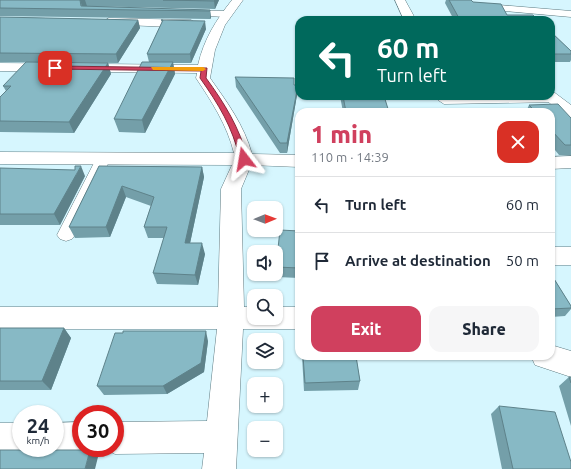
<!DOCTYPE html>
<meta charset="utf-8">
<style>
:root{--surface:#fff;--page:#f6f6f7;--text:#1f2937;--muted:#747a83;--line:#e0e1e3;--accent:#d0405e}
body{margin:0;font-family:Ubuntu,sans-serif;background:var(--page);color:var(--text);height:100vh;display:flex;flex-direction:column;font-size:15px;white-space:nowrap}
*{box-sizing:border-box;margin:0}
p{font-size:13px;color:var(--muted)}
.icon{flex:none;width:22px;height:22px;fill:none;stroke:currentColor;stroke-width:2;stroke-linecap:round;stroke-linejoin:round}
.map{position:relative;flex:1;overflow:hidden}
.details{position:absolute;left:295px;top:108px;width:260px;height:252px;display:flex;flex-direction:column;background:var(--surface);border-radius:12px;box-shadow:0 1px 3px #0004}
.details>*{flex:none}
.top-card{position:absolute;left:295px;top:16px;width:260px;height:84px;border-radius:12px;box-shadow:0 1px 3px #0004;background:#00695c;color:#fff;overflow:hidden}
.needle{width:26px;rotate:89deg}
.tools{position:absolute;left:247px;top:201px;display:grid;gap:8px}
.tools a{display:grid;place-items:center;width:36px;height:36px;border-radius:8px;background:var(--surface);box-shadow:0 1px 3px #0004;font-size:20px}
.speed{position:absolute;left:12px;top:405px;display:flex;gap:8px;font-size:20px;font-weight:700;text-align:center}
.speed>*{display:grid;place-content:center;width:52px;height:52px;border-radius:50%;background:var(--surface);box-shadow:0 1px 3px #0004;line-height:1}
.speed small{font-size:10px;font-weight:400}
.speed .limit{border:6px solid #d22;background:#fff;color:#111}
.pin{position:absolute;display:grid;place-items:center;width:34px;height:34px;color:#fff;margin:-17px;border-radius:8px;box-shadow:0 2px 6px #0006}
.me{position:absolute;width:44px;margin:-22px;rotate:346deg;stroke-linejoin:round;filter:drop-shadow(0 0 3px #0008)}
.turn{display:flex;align-items:center;gap:14px;height:84px;padding:0 16px;font-size:18px}
.turn .icon{width:52px;height:52px;stroke-width:2.5}
.turn b{display:block;font-size:28px;line-height:34px}
.round{display:grid;place-items:center;flex:none;width:42px;height:42px;border-radius:12px;background:var(--page)}
.headline{display:flex;align-items:center;justify-content:space-between;height:68px;padding:0 16px}
h1{font-size:24px;font-weight:800;line-height:30px;color:var(--accent)}
.button{display:flex;gap:8px;margin-top:auto;padding:8px 16px}
.button a{flex:1;height:46px;border-radius:12px;background:var(--accent);color:#fff;font-size:16px;font-weight:800;line-height:46px;text-align:center}
.button a+a{background:var(--page);color:var(--text)}
ul{padding:0;list-style:none}
li{display:flex;align-items:center;gap:12px;height:56px;padding:0 16px;border-top:1px solid var(--line)}
li div{flex:1}
li b{display:block;font-size:15px}
li em{font-style:normal}
.map>svg:first-child{display:block}
</style>
<div class="map">
<svg width="571" height="469" viewBox="0 0 571 469">
<rect width="100%" height="100%" fill="#d6f6fe"/>
<g fill="none" stroke-linecap="round" stroke-linejoin="round">
<defs>
<path id="lane" d="M187,10L227,11L231,14L227,17L184,15V11Z
M554,95L560,99L558,102L444,104L438,100L444,96Z
M103,155L108,156L110,159L75,235L72,239L66,241L60,239L57,235L96,159L98,156Z"/>
<path id="street" d="M232,0H243L225,25L215,50L210,78C227,102 244,125 252,154L299,155V167L251,165L241,189L244,307H254V318H276V307H299V329H243L236,469H202L204,453L115,454L103,448H115V422L207,421L217,329H0V307H218L221,189L232,165L0,164V152L234,153C227,125 212,102 196,78L197,73L0,71V63L198,65C204,39 216,20 232,0Z
M395,0H405L416,20H404Z
M475,3L571,11V17L471,8L470,6L471,4Z
M109,18L191,20L197,24L191,28L105,24L103,22Z
M551,92L555,93L571,105V118L565,116L545,99L542,96H551Z
M571,156V168L551,169V157Z
M551,247H571V265H551Z
M551,345L571,351V377L535,365L531,356H551Z
M81,422V448L92,449C76,456 60,457 44,450L43,448H55V423Z
M0,423H21V448H33L32,450L21,455H0Z"/>
</defs>
<use href="#lane" stroke="#5e7b82" stroke-width="1"/>
<use href="#street" stroke="#5e7b82" stroke-width="1"/>
<use href="#lane" fill="#fff" fill-rule="evenodd"/>
<use href="#street" fill="#fff" fill-rule="evenodd"/>
</g>
<path fill="#749fa9" d="M0,0H219L215,9L86,6L210,10L211,18L210,19L0,16Z
M446,0H471L473,2L507,15L538,20H454L445,3Z
M0,17L138,20L140,28L118,63L0,62Z
M161,20L206,29L191,63H173L175,74L145,133L119,132L114,119L149,62L147,54L162,22Z
M551,32L571,51V60L570,62H551Z
M108,63L111,74L74,133L0,132V97L6,91L3,86Z
M235,77L294,85H298L297,95L287,153H280L236,87Z
M340,96H384L389,112H343Z
M529,105L571,118V155H559L551,145V112H526Z
M99,166L202,167L204,177L190,243L205,254L198,285L157,284L153,273L164,238H148L144,227L151,206L126,197L110,237L75,238L69,227Z
M0,168L85,176L60,225H0Z
M299,231V278L277,277L276,267Z
M551,274L571,306V309L565,316L551,317Z
M0,328H64L71,338L51,390H0Z
M208,341L204,372L167,394L104,395L97,386Z
M302,356H356L360,381L358,390L304,391Z
M569,377H571V426L559,386Z
M499,406L571,469H502L491,414Z"/>
<path fill="#5e828a" d="M80,0H85L87,6L82,8L83,9Z
M215,0H219L215,9L214,1Z
M210,10L211,18L210,19Z
M138,20L140,28L118,63L116,54Z
M205,21L206,29L191,63L190,54Z
M173,62L175,74L145,133L142,120Z
M108,63L111,74L74,133L69,122Z
M298,85L297,95L287,153V143Z
M81,166L85,176L60,225L54,214Z
M202,167L204,177L188,253L185,243Z
M122,186L126,197L110,237L106,227Z
M202,243L205,254L198,285L195,275Z
M64,328L71,338L51,390L42,381Z
M206,331L208,341L204,372L167,394L163,386Z
M90,450L98,457L95,469H85Z"/>
<path fill="#87b9c5" stroke="#5e828a" d="M0,0H81H80L81,6L210,10V11L0,8Z
M163,0H215L214,1Z
M449,0H471L473,2L501,4L507,15H533L538,20H460Z
M0,17L138,20L116,54L0,53Z
M161,20L205,21L190,54H147L163,20Z
M551,32L571,51V54H551Z
M26,62L108,63L69,122L0,121V97L11,86H3Z
M142,62H173L142,120L114,119Z
M235,77L294,78V85H298L287,143H280Z
M343,96H384L389,112H346Z
M558,104L571,118V145H565L551,130V112H536L529,105Z
M75,166H81L54,214H0V168L75,170Z
M99,166L202,167L185,243H202L195,275L153,273L167,227H144L154,197L122,186L106,227H69Z
M280,230L299,231V268L276,267Z
M551,274L571,306V308L551,309Z
M0,328H64L42,381H0Z
M123,331H206L201,363L163,386H97L115,333H123Z
M303,356H356L360,381L305,383Z
M569,377H571V383Z
M499,406L555,412L571,462V469H513Z
M0,450H90L85,469H0Z"/>
<path fill="#d0405e" stroke="#872a3d" d="M55,66L207,68L206,78C225,104 239,127 248,159L244,161L240,159C232,126 219,105 200,78L201,71L53,69Z"/>
<path fill="#f59e0b" d="M151,67H203L206,69L203,71L153,70Z"/>
</svg>
<div class="tools">
<a><svg class="needle" viewBox="-14 -14 28 28"><path d="M0-13l5 13h-10z" fill="#e53935"/><path d="M0 13l5-13h-10z" fill="#747a83"/></svg></a>
<a><svg class="icon" aria-label="sound" viewBox="0 0 24 24"><path d="M4 9h4l5-4v14l-5-4H4zM17 9q2 3 0 6"/></svg></a>
<a><svg class="icon" aria-label="search" viewBox="0 0 24 24"><circle cx="10" cy="10" r="6"/><path d="M15 15l6 6"/></svg></a>
<a><svg class="icon" aria-label="layers" viewBox="0 0 24 24"><path d="M12 4l9 5-9 5-9-5zM3 14l9 5 9-5"/></svg></a>
<a>+</a>
<a>−</a>
</div>
<div class="speed"><div>24<small>km/h</small></div><div class="limit">30</div></div>
<div class="pin" style="left:55px;top:68px;background:#d93025"><svg class="icon" aria-label="arrive" viewBox="0 0 24 24"><path d="M6 21V4h12l-3 4 3 4H6"/></svg></div>
<svg class="me" style="left:244px;top:159px" viewBox="-20 -20 40 40"><path d="M0-17L14 15 0 8-14 15z" fill="#d0405e" stroke="#fff" stroke-width="4"/></svg>
<div class="top-card">
<div class="turn"><svg class="icon" aria-label="left" viewBox="0 0 24 24"><path d="M17 20v-9H6M10 6l-5 5 5 5"/></svg><div><b>60 m</b>Turn left</div></div>
</div>
<section class="details">
<div class="headline"><div><h1>1 min</h1><p>110 m · 14:39</p></div><a class="round" style="background:#d93025;color:#fff"><svg class="icon" aria-label="close" viewBox="0 0 24 24"><path d="M6 6l12 12M18 6L6 18"/></svg></a></div>
<ul>
<li><svg class="icon" aria-label="left" viewBox="0 0 24 24"><path d="M17 20v-9H6M10 6l-5 5 5 5"/></svg><div><b>Turn left</b></div><em>60 m</em></li>
<li><svg class="icon" aria-label="arrive" viewBox="0 0 24 24"><path d="M6 21V4h12l-3 4 3 4H6"/></svg><div><b>Arrive at destination</b></div><em>50 m</em></li>
</ul>
<div class="button"><a>Exit</a><a>Share</a></div>
</section>
</div>
